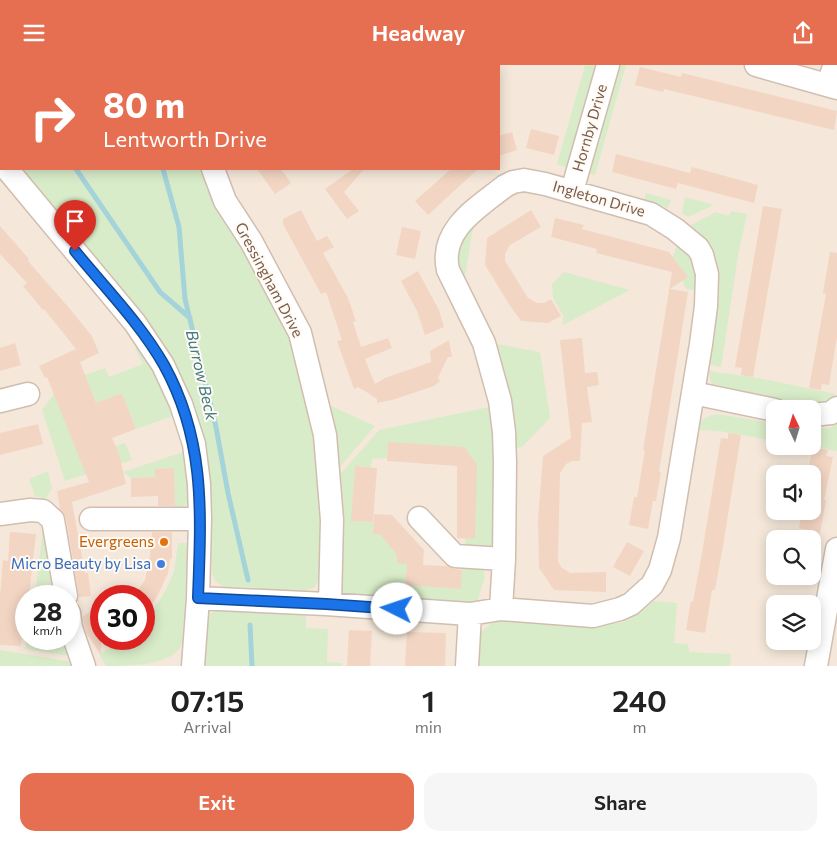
<!DOCTYPE html>
<style>
:root{--surface:#fff;--page:#f6f6f6;--text:#222;--muted:#767676;--accent:#e76f51}
body{margin:0;font-family:Commissioner,sans-serif;background:var(--page);color:var(--text);height:100vh;display:flex;flex-direction:column;font-size:19px;white-space:nowrap}
*{box-sizing:border-box;margin:0}
p{font-size:16px;color:var(--muted)}
.icon{flex:none;width:28px;height:28px;fill:none;stroke:currentColor;stroke-width:2;stroke-linecap:round;stroke-linejoin:round}
.map{position:relative;height:601px;overflow:hidden}
.drawer{display:flex;flex-direction:column;background:var(--surface);flex:1}
.drawer>*{flex:none}
.top-card{position:absolute;left:0px;top:0px;width:500px;height:105px;box-shadow:0 2px 12px #0003;background:#e76f51;color:#fff;overflow:hidden}
.needle{width:32px;rotate:356deg}
.controls{position:absolute;left:766px;top:335px;display:grid;gap:10px}
.controls a{display:grid;place-items:center;width:55px;height:55px;border-radius:10px;background:var(--surface);box-shadow:0 2px 12px #0003;font-size:25px}
.speed{position:absolute;left:15px;top:520px;display:flex;gap:10px;font-size:25px;font-weight:700;text-align:center}
.speed>*{display:grid;place-content:center;width:65px;height:65px;border-radius:50%;background:var(--surface);box-shadow:0 2px 12px #0003;line-height:1}
.speed small{font-size:12px;font-weight:400}
.speed .limit{border:8px solid #d22;background:#fff;color:#111}
.pin{position:absolute;display:grid;place-items:center;width:42px;height:42px;color:#fff;margin:-51px -21px;border-radius:50% 50% 50% 0;rotate:-45deg;box-shadow:0 0 5px #0007}
.pin .icon{rotate:45deg}
.me{position:absolute;width:55px;margin:-28px;rotate:274deg;stroke-linejoin:round;filter:drop-shadow(0 0 4px #0008)}
.turn{display:flex;align-items:center;gap:18px;height:105px;padding:0 20px;font-size:22px}
.turn .icon{width:65px;height:65px;stroke-width:2.5}
.turn b{display:block;font-size:35px;line-height:42px}
.eta{display:flex;justify-content:space-evenly;align-items:center;height:85px;text-align:center}
.eta b{font-size:30px;font-weight:600;line-height:35px}
.cta{display:flex;gap:10px;margin-top:auto;padding:10px 20px}
.cta a{flex:1;height:58px;border-radius:15px;background:var(--accent);color:#fff;font-size:20px;font-weight:600;line-height:58px;text-align:center}
.cta a+a{background:var(--page);color:var(--text)}
header{display:flex;justify-content:space-between;align-items:center;height:65px;padding:0 20px;background:var(--accent);color:#fff;font-size:22px;font-weight:600}
.map>svg:first-child{display:block}
</style>
<header><svg class="icon" aria-label="menu" viewBox="0 0 24 24"><path d="M4 6h16M4 12h16M4 18h16"/></svg>Headway<svg class="icon" aria-label="share" viewBox="0 0 24 24"><path d="M12 15V3M7 8l5-5 5 5M5 13v7h14v-7"/></svg></header>
<div class="map">
<svg width="837" height="601" viewBox="0 0 837 601">
<rect width="100%" height="100%" fill="#fdf6ec"/>
<path fill="#f5e8da" fill-rule="evenodd" d="M0,0H837V601H0ZM1,1H499V104H1ZM775,344H812V381H775ZM775,409H812V446H775ZM775,474H812V511H775ZM26,531H69V574H26ZM101,531H144V574H101ZM775,539H812V576H775Z"/>
<path fill="#d8ecc9" d="M0,0H133V1H1V21Z
M585,0H601L570,104L557,99Z
M614,0H626L595,110L585,107Z
M17,104H205L285,261L299,294L323,403L321,511L314,523L300,527L245,522H224L215,516L212,507L211,434L208,393L195,346L172,293L139,245Z
M646,128L671,135L668,143L644,135Z
M685,132L714,140L688,152L682,149Z
M731,146L747,149L738,191L721,302L708,299L705,184L691,160L716,147L729,151Z
M473,155L478,158L474,162L472,168L465,212L497,279L540,287L550,353L522,382L513,383L454,205V182Z
M679,174L695,191L699,226L686,224L682,216L688,212L673,192Z
M564,207L630,225L563,260V250L553,233L552,219Z
M461,241L494,341L497,472L493,483L466,488L465,474L475,473L476,402L388,377L387,393L372,394L371,402L355,401L352,456L374,457L373,469H380L407,499L405,520L461,524L462,502L483,503L485,512L476,540L341,533L338,412L379,365L489,342L482,307Z
M141,281L163,321L173,351L136,364L122,328L96,338L85,310L105,303L109,312L143,299L135,283Z
M709,306L753,312L836,329L833,333L827,338L812,341L724,327C713,323 709,318 709,306Z
M54,329L115,381L125,378L132,395L65,416L42,345Z
M329,340L375,361L339,403Z
M716,349L775,358V376L719,366L697,365L698,359C704,353 708,351 716,349Z
M837,359V386L811,381H812L813,364L830,363Z
M183,387L189,433L186,440L175,444L173,403L155,404V412L131,413L123,407Z
M48,406L52,423L46,434L35,431L29,414Z
M43,462L48,463L59,531H35Z
M178,478H189L182,579C173,601 129,601 106,601L99,589L128,574H144V559L166,525L174,506Z
M654,536L677,538L674,578L688,579L689,587L731,589L730,601H478L479,569L494,556L596,561L624,557L637,550Z
M225,542L306,546V563L328,564L327,597L342,598V601H203L205,556L212,547Z
M26,574H68L75,592L26,584Z
M0,585L73,597L70,601H0Z"/>
<g fill="none" stroke-linecap="round" stroke-linejoin="round">
<path stroke="#a5d3da" stroke-width="5" d="M34,0V1
M150,0V1
M76,104L160,227L190,253
M163,104L179,162L185,234L216,362L228,428L248,515
M250,560L252,601"/>
</g>
<path fill="#f3d5c3" d="M640,2L681,12L682,8L837,46L834,65L664,24L663,27L635,20Z
M531,64L559,71L554,90L526,83Z
M512,67L517,85L499,91V71Z
M616,89L690,108L692,102L758,120L754,138L678,118L676,124L612,107Z
M257,104H281L291,118L275,129Z
M353,104H364L344,127L359,146L347,154L325,124Z
M451,104H478L428,150L415,136Z
M763,141L782,144L753,312L741,310L742,303L735,302Z
M301,145L317,176L327,171L334,182L323,188L348,233L356,256L353,257L361,282L388,273L392,283L365,294L375,319L385,313L431,297L430,286L449,275L452,292H448L443,302L438,313L440,316L434,321L392,335L377,338V334L368,328L358,322L354,324L337,276L342,275L326,227L321,229L283,159V154Z
M531,145L541,162L510,180L505,189V196L528,233L537,238H544L551,234L561,251L548,258L521,256L511,242L485,200L487,173Z
M555,153L584,160L582,164L669,187L688,212L670,224L688,227L659,407L661,408L656,436H653L648,464L629,460L634,432H637L645,385H643L672,207L596,188L597,184L551,172Z
M0,161L29,194L28,196L70,244L92,271L99,288L80,297L96,338L122,328L136,364L112,373L119,389L126,419L72,437L85,508H88L91,531L79,532L66,453L60,444L57,426L89,417L47,312L45,313L39,301L76,284L44,244L43,245L23,221L27,218L0,189Z
M402,162L421,166L415,194L396,190Z
M830,187L837,188V272L829,320L822,319L821,325L809,323L826,229L823,228Z
M418,206L439,245L444,262L425,270L417,246L401,216Z
M582,273L585,308L597,307L599,320L587,322L592,357L582,358L580,396H572L566,399L560,408L558,496L561,502L570,508L606,507V527L554,525L539,503L538,454L543,391L571,373L560,275Z
M15,278L21,300L0,306V283Z
M38,359L43,379L0,390V368Z
M728,368L741,370L723,481L715,525H712L705,568L686,565L691,536L693,537L701,494L721,373L728,374Z
M388,377L465,382L470,391L476,397L477,403L475,474L457,473V401L387,396Z
M813,382L828,385L826,391L833,392L824,435H826L819,474H812V466L799,463L802,446H812V409H807Z
M355,401L377,403L373,457L351,456Z
M174,403L175,441H158V431L131,432V413L155,412V404Z
M374,449L392,450L424,485L423,500L448,501L454,504L462,505L461,524L405,520L407,499L397,498V490L380,469H373Z
M10,467L36,469L29,531H26V536H24L21,581L0,580V531L3,495L8,496Z
M152,467H172V494H170L168,508L158,530L144,552V531H134L145,515L150,490Z
M627,477L644,486L630,511L613,502Z
M93,545L101,555V590L86,568L84,560L83,551Z
M349,565L372,566L370,601H347Z
M407,567L446,568L445,601H405Z"/>
<g fill="none" stroke-linecap="round" stroke-linejoin="round">
<defs>
<path id="minor" d="M756,0L837,23
M248,1L249,0
M827,20L835,0
M7,104L135,258L163,300L181,339L194,379L199,419L200,454L198,533L193,601
M213,104L225,136L251,176L300,268L325,370L332,455L330,539
M572,126L608,0
M693,328L775,345
M0,336L28,329
M812,350L831,348L837,343
M0,449L30,445L43,446L53,455L66,531
M419,453L455,491L504,494
M91,454H200
M198,533L326,539L470,549L501,544L593,551L620,544L631,539L652,520L660,505L669,473L701,279L706,241L707,209L702,190L698,183L675,164L651,149L545,119L524,115L513,117L505,121C477,143 439,165 448,205L484,278L500,336L504,367L505,398L504,494L501,544
M69,548L71,563L84,601
M467,601L470,549
M816,601L837,484"/>
</defs>
<use href="#minor" stroke="#d1beb0" stroke-width="25"/>
<use href="#minor" stroke="#fff" stroke-width="22"/>
</g>
<g fill="none" stroke-linecap="round" stroke-linejoin="round">
<defs>
<path id="route" d="M75,186C105,223 140,258 164,300C206,376 201,449 198,533L326,539L397,544"/>
</defs>
<use href="#route" stroke="#114b97" stroke-width="12"/>
<use href="#route" stroke="#1a73e8" stroke-width="9"/>
</g>
<circle fill="#e8710a" stroke="#fffaf3" stroke-width="2" cx="164" cy="477" r="5"/>
<circle fill="#3f7fe0" stroke="#fffaf3" stroke-width="2" cx="161" cy="499" r="5"/>
<g text-anchor="middle" stroke-width="4" stroke-linejoin="round" paint-order="stroke">
<g font-size="15" fill="#7a5c4d" stroke="#fffaf3">
<text transform="translate(590 63) rotate(-74)" y="5">Hornby Drive</text>
<text transform="translate(599 134) rotate(16)" y="5">Ingleton Drive</text>
<text transform="translate(269 215) rotate(62)" y="5">Gressingham Drive</text>
</g>
<g font-size="15" fill="#c56008" stroke="#fffaf3" text-anchor="end">
<text x="154" y="482">Evergreens</text>
</g>
<g font-size="15" fill="#366cbe" stroke="#fffaf3" text-anchor="end">
<text x="151" y="504">Micro Beauty by Lisa</text>
</g>
<g font-size="16" font-style="italic" fill="#437c86" stroke="#fffaf3">
<text transform="translate(202 310) rotate(77)" y="6">Burrow Beck</text>
</g>
</g>
</svg>
<div class="controls">
<a><svg class="needle" viewBox="-14 -14 28 28"><path d="M0-13l5 13h-10z" fill="#e53935"/><path d="M0 13l5-13h-10z" fill="#767676"/></svg></a>
<a><svg class="icon" aria-label="sound" viewBox="0 0 24 24"><path d="M4 9h4l5-4v14l-5-4H4zM17 9q2 3 0 6"/></svg></a>
<a><svg class="icon" aria-label="search" viewBox="0 0 24 24"><circle cx="10" cy="10" r="6"/><path d="M15 15l6 6"/></svg></a>
<a><svg class="icon" aria-label="layers" viewBox="0 0 24 24"><path d="M12 4l9 5-9 5-9-5zM3 14l9 5 9-5"/></svg></a>
</div>
<div class="speed"><div>28<small>km/h</small></div><div class="limit">30</div></div>
<div class="pin" style="left:75px;top:186px;background:#d93025"><svg class="icon" aria-label="arrive" viewBox="0 0 24 24"><path d="M6 21V4h12l-3 4 3 4H6"/></svg></div>
<svg class="me" style="left:397px;top:544px" viewBox="-20 -20 40 40"><circle r="19" fill="#fff"/><path d="M0-13L10 11 0 6-10 11z" fill="#1a73e8"/></svg>
<div class="top-card">
<div class="turn"><svg class="icon" aria-label="right" viewBox="0 0 24 24"><path d="M7 20v-9h11M14 6l5 5-5 5"/></svg><div><b>80 m</b>Lentworth Drive</div></div>
</div>
</div>
<section class="drawer">
<div class="eta">
<div><b>07:15</b><p>Arrival</p></div>
<div><b>1</b><p>min</p></div>
<div><b>240</b><p>m</p></div>
</div>
<div class="cta"><a>Exit</a><a>Share</a></div>
</section>
